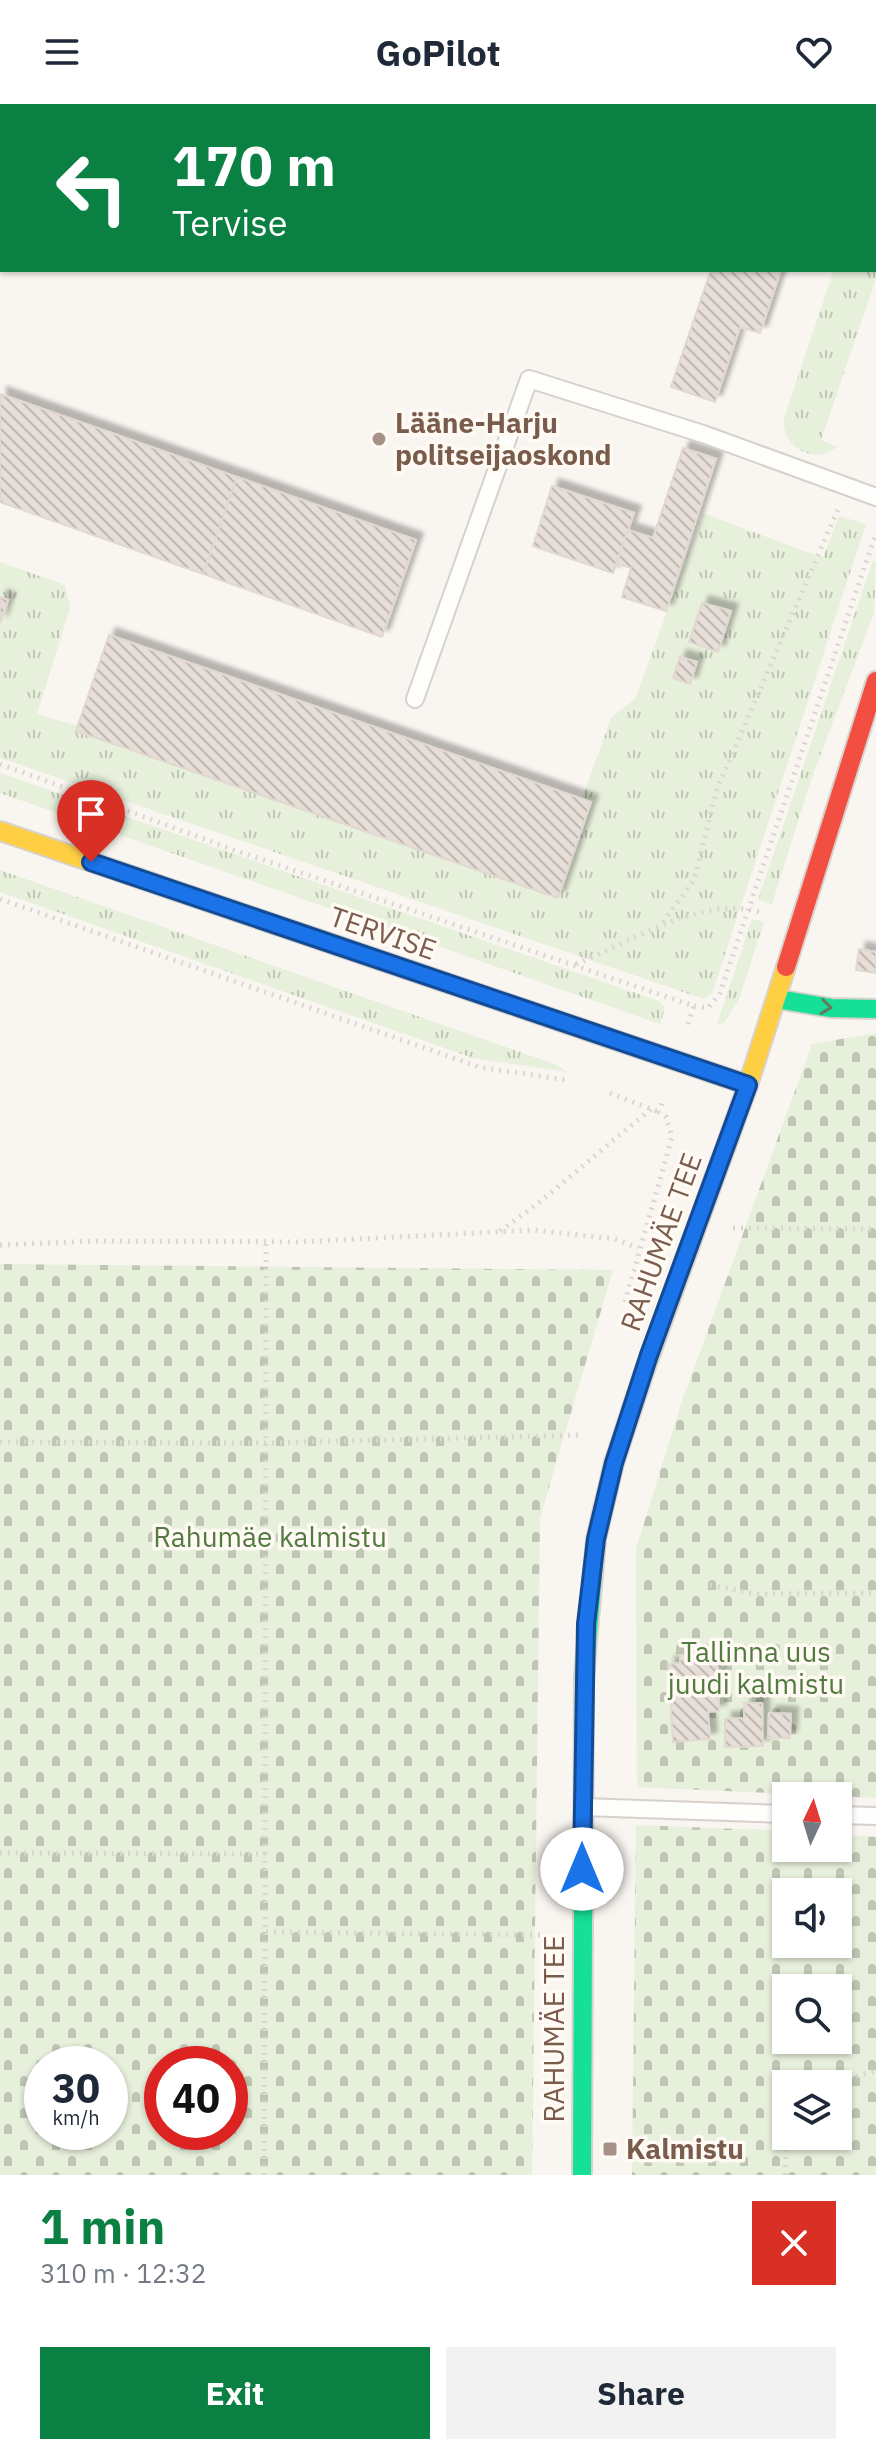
<!DOCTYPE html>
<meta charset="utf-8">
<style>
:root{--surface:#fff;--page:#f2f2f3;--text:#1f2937;--muted:#747a83;--accent:#0b8043}
body{margin:0;font-family:"IBM Plex Sans",sans-serif;background:var(--page);color:var(--text);height:100vh;display:flex;flex-direction:column;font-size:30px;white-space:nowrap}
*{box-sizing:border-box;margin:0}
p{font-size:26px;color:var(--muted)}
.icon{flex:none;width:44px;height:44px;fill:none;stroke:currentColor;stroke-width:2;stroke-linecap:round;stroke-linejoin:round}
.map{position:relative;height:2071px;overflow:hidden}
.sheet{display:flex;flex-direction:column;background:var(--surface);flex:1}
.sheet>*{flex:none}
.guide{position:absolute;left:0px;top:0px;width:876px;height:168px;box-shadow:0 2px 6px #0004;background:#0b8043;color:#fff;overflow:hidden}
.needle{width:52px;rotate:4deg}
.controls{position:absolute;left:772px;top:1678px;display:grid;gap:16px}
.controls a{display:grid;place-items:center;width:80px;height:80px;border-radius:0px;background:var(--surface);box-shadow:0 2px 6px #0004;font-size:40px}
.speed{position:absolute;left:24px;top:1942px;display:flex;gap:16px;font-size:40px;font-weight:700;text-align:center}
.speed>*{display:grid;place-content:center;width:104px;height:104px;border-radius:50%;background:var(--surface);box-shadow:0 2px 6px #0004;line-height:1}
.speed small{font-size:20px;font-weight:400}
.speed .limit{border:12px solid #d22;background:#fff;color:#111}
.pin{position:absolute;display:grid;place-items:center;width:68px;height:68px;color:#fff;margin:-82px -34px;border-radius:50% 50% 50% 0;rotate:-45deg;box-shadow:0 0 8px #0007}
.pin .icon{rotate:45deg}
.me{position:absolute;width:88px;margin:-44px;rotate:0deg;stroke-linejoin:round;filter:drop-shadow(0 0 6px #0008)}
.turn{display:flex;align-items:center;gap:28px;height:168px;padding:0 40px;font-size:36px}
.turn .icon{width:104px;height:104px;stroke-width:2.5}
.turn b{display:block;font-size:56px;line-height:68px}
.round{display:grid;place-items:center;flex:none;width:84px;height:84px;border-radius:0px;background:var(--page)}
.summary{display:flex;align-items:center;justify-content:space-between;height:136px;padding:0 40px}
h1{font-size:48px;font-weight:800;line-height:60px;color:var(--accent)}
.button{display:flex;gap:16px;margin-top:auto;padding:16px 40px}
.button a{flex:1;height:92px;border-radius:0px;background:var(--accent);color:#fff;font-size:32px;font-weight:800;line-height:92px;text-align:center}
.button a+a{background:var(--page);color:var(--text)}
header{display:flex;justify-content:space-between;align-items:center;height:104px;padding:0 40px;background:var(--surface);font-size:36px;font-weight:800}
.map>svg:first-child{display:block}
</style>
<header><svg class="icon" aria-label="menu" viewBox="0 0 24 24"><path d="M4 6h16M4 12h16M4 18h16"/></svg>GoPilot<svg class="icon" aria-label="heart" viewBox="0 0 24 24"><path d="M12 20l-8-8c-3-5 5-10 8-4 3-6 11-1 8 4z"/></svg></header>
<div class="map">
<svg width="876" height="2071" viewBox="0 0 876 2071">
<defs>
<pattern id="grass-tufts" width="24" height="20" patternUnits="userSpaceOnUse" patternTransform="scale(2)"><rect width="24" height="20" fill="#e7f0db"/><path d="M3 7l-1-3M5 7V3M7 7l1-3M15 17l-1-3M17 17v-4M19 17l1-3" fill="none" stroke="#c0c6b4"/></pattern>
<pattern id="cemetery-stones" width="16" height="16" patternUnits="userSpaceOnUse" patternTransform="scale(2)"><rect width="16" height="16" fill="#e7f0db"/><path d="M2 7V4a2 2 0 0 1 4 0v3zM10 15v-3a2 2 0 0 1 4 0v3z" fill="#c0c6b4"/></pattern>
<pattern id="building-back-hatch" width="6" height="6" patternUnits="userSpaceOnUse" patternTransform="scale(2)"><rect width="6" height="6" fill="#e6ded7"/><path d="M-1 5l2 2M0 0l6 6M5-1l2 2" fill="none" stroke="#bfb7b1"/></pattern>
<filter id="shadow"><feDropShadow dx="7" dy="-7" stdDeviation="2" flood-color="#0004"/></filter>
</defs>
<rect width="100%" height="100%" fill="#f9f5f0"/>
<path fill="url(#grass-tufts)" d="M876,40V175L821,336L837,343C815,362 780,342 784,314L834,166H874Z
M703,409L823,454L839,412L866,420L712,890L704,895L0,654V458L65,481L70,504L37,610L78,622L76,627L558,794L591,699L582,695L611,614L635,595Z
M873,456L876,459L874,509L811,676L772,800L758,796Z
M0,669L659,897L665,904L660,920L0,689Z
M0,766L557,961L567,968L473,954L0,788Z
M752,815L764,818L739,895L724,919L717,920Z"/>
<path fill="url(#cemetery-stones)" fill-rule="evenodd" d="M876,929V1694L637,1683L636,1445L680,1303L812,940Z
M0,1160L613,1166L540,1414L532,2071H0ZM42,1960H110V2028H42ZM162,1960H230V2028H162Z
M636,1721L786,1727V1744H838V1730L876,1733V2071H632ZM786,1788H838V1840H786ZM786,1884H838V1936H786ZM786,1980H838V2032H786Z"/>
<path fill="url(#building-back-hatch)" stroke="#e2d8d2" stroke-width="2" filter="url(#shadow)" d="M768,0H838L768,2Z
M711,166H781L760,229L740,223L715,298L671,283Z
M0,290L237,373L203,470L0,398Z
M683,344L716,355L666,507L622,493L631,464L616,459L628,426L653,434Z
M237,373L416,436L382,533L203,470Z
M552,382L634,409L613,469L533,442Z
M0,493L8,496L0,519Z
M702,499L731,507L718,548L689,538Z
M109,531L591,698L558,794L76,627Z
M680,553L697,558L690,580L673,574Z
M859,845L876,848V869L856,866Z
M705,1550V1557H717L719,1607L708,1608L710,1635L673,1638L668,1560L680,1559V1551Z
M744,1599H762L763,1642L725,1643V1615L744,1614Z
M769,1609L791,1610L790,1634H768Z"/>
<g fill="none" stroke-linecap="round" stroke-linejoin="round">
<defs>
<path id="lane" d="M415,595L529,275L703,330L876,393
M583,1703L786,1710
M838,1711L876,1712"/>
<path id="fast" d="M777,895L831,904L876,905
M609,934L748,981
M582,2071L584,1573L596,1435L614,1359L645,1265"/>
<path id="slow" d="M0,727L609,934
M645,1265L748,981L786,863"/>
<path id="jam" d="M786,863L876,577"/>
</defs>
<use href="#lane" stroke="#d7d1cb" stroke-width="20"/>
<use href="#fast" stroke="#d9d2cb" stroke-width="22"/>
<use href="#slow" stroke="#d9d2cb" stroke-width="22"/>
<use href="#jam" stroke="#d9d2cb" stroke-width="22"/>
<path stroke="#dcd5d0" stroke-width="5" stroke-dasharray="2 6" stroke-linecap="butt" d="M0,660L234,746L694,902L687,922
M0,795L479,963L567,976
M663,818L694,776L717,685L838,405
M576,860C630,839 703,789 762,809
M694,902L708,904L720,889L876,429
M610,989L659,1008
M733,1124L876,1125
M500,1127C554,1090 600,1045 652,1005
M0,1141L97,1137L298,1138L534,1126L615,1135L638,1144
M625,1198L672,1033L666,1013L659,1008L662,999
M0,1338L266,1339L582,1331
M710,1481L756,1490L876,1489
M0,1749L265,1750V1828L545,1831
M265,1750L266,1139
M825,1980L876,1967
M264,2071L265,1828
M785,2071L787,2032"/>
<use href="#lane" stroke="#fefefd" stroke-width="16"/>
<use href="#fast" stroke="#16e098" stroke-width="18"/>
<use href="#slow" stroke="#ffcf43" stroke-width="18"/>
<use href="#jam" stroke="#f24e42" stroke-width="18"/>
</g>
<defs><path id="oneway-chevron" d="M-2-3.5L2.5 0L-2 3.5" fill="none" stroke-width="1.6" stroke-linecap="round" stroke-linejoin="round" transform="scale(2)"/></defs>
<use stroke="#617d60" href="#oneway-chevron" transform="translate(826 903) rotate(7)"/>
<g fill="none" stroke-linecap="round" stroke-linejoin="round">
<defs>
<path id="route" d="M91,758L748,981L649,1251L614,1359L596,1435L586,1520L582,1765"/>
</defs>
<use href="#route" stroke="#114b97" stroke-width="20"/>
<use href="#route" stroke="#1a73e8" stroke-width="14"/>
</g>
<g fill="#a69286" stroke="#fffaf3" stroke-width="3">
<circle cx="379" cy="335" r="8"/>
<rect x="602" y="2037" width="16" height="16" rx="4"/>
</g>
<g text-anchor="middle" stroke-width="7" stroke-linejoin="round" paint-order="stroke">
<g font-size="28" font-weight="bold" fill="#7a5c4d" stroke="#fffaf3" text-anchor="start">
<text x="395" y="329">Lääne-Harju<tspan x="395" dy="32">politseijaoskond</tspan></text>
<text x="626" y="2055">Kalmistu</text>
</g>
<g font-size="28" fill="#7a5c4d" stroke="#fffaf3">
<text transform="translate(383 829) rotate(19)" y="10">TERVISE</text>
<text transform="translate(661 1138) rotate(-70)" y="10">RAHUMÄE TEE</text>
<text transform="translate(554 1925) rotate(-90)" y="10">RAHUMÄE TEE</text>
</g>
<g font-size="28" fill="#537a41" stroke="#fffaf3">
<text x="270" y="1443">Rahumäe kalmistu</text>
<text x="756" y="1558">Tallinna uus<tspan x="756" dy="32">juudi kalmistu</tspan></text>
</g>
</g>
</svg>
<div class="controls">
<a><svg class="needle" viewBox="-14 -14 28 28"><path d="M0-13l5 13h-10z" fill="#e53935"/><path d="M0 13l5-13h-10z" fill="#747a83"/></svg></a>
<a><svg class="icon" aria-label="sound" viewBox="0 0 24 24"><path d="M4 9h4l5-4v14l-5-4H4zM17 9q2 3 0 6"/></svg></a>
<a><svg class="icon" aria-label="search" viewBox="0 0 24 24"><circle cx="10" cy="10" r="6"/><path d="M15 15l6 6"/></svg></a>
<a><svg class="icon" aria-label="layers" viewBox="0 0 24 24"><path d="M12 4l9 5-9 5-9-5zM3 14l9 5 9-5"/></svg></a>
</div>
<div class="speed"><div>30<small>km/h</small></div><div class="limit">40</div></div>
<div class="pin" style="left:91px;top:758px;background:#d93025"><svg class="icon" aria-label="arrive" viewBox="0 0 24 24"><path d="M6 21V4h12l-3 4 3 4H6"/></svg></div>
<svg class="me" style="left:582px;top:1765px" viewBox="-20 -20 40 40"><circle r="19" fill="#fff"/><path d="M0-13L10 11 0 6-10 11z" fill="#1a73e8"/></svg>
<div class="guide">
<div class="turn"><svg class="icon" aria-label="left" viewBox="0 0 24 24"><path d="M17 20v-9H6M10 6l-5 5 5 5"/></svg><div><b>170 m</b>Tervise</div></div>
</div>
</div>
<section class="sheet">
<div class="summary"><div><h1>1 min</h1><p>310 m · 12:32</p></div><a class="round" style="background:#d93025;color:#fff"><svg class="icon" aria-label="close" viewBox="0 0 24 24"><path d="M6 6l12 12M18 6L6 18"/></svg></a></div>
<div class="button"><a>Exit</a><a>Share</a></div>
</section>
